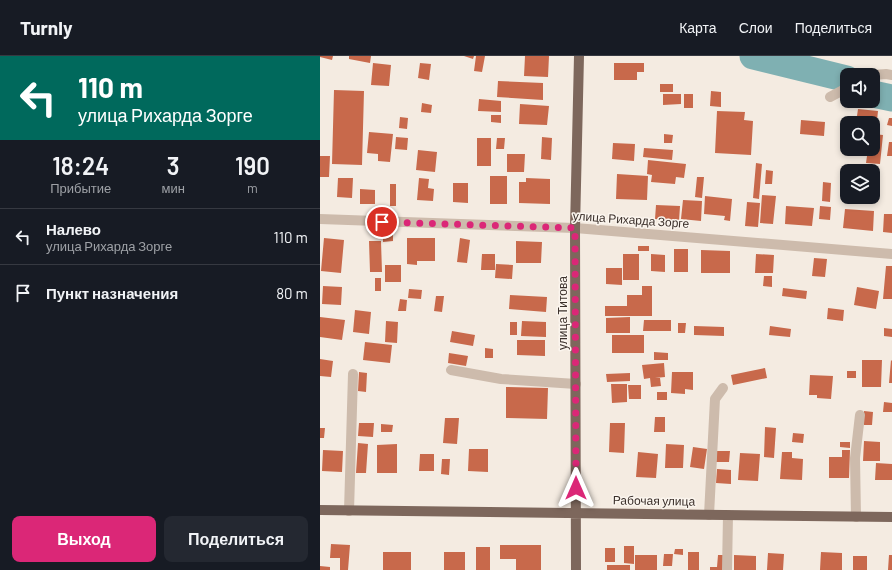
<!DOCTYPE html>
<html lang="ru">
<meta charset="utf-8">
<style>
:root{--surface:#171b24;--page:#242831;--text:#f1f3f6;--muted:#9ea1a6;--line:#363941;--accent:#db2777}
body{margin:0;font-family:Barlow,sans-serif;background:var(--page);color:var(--text);height:100vh;display:flex;flex-direction:column;font-size:15px;white-space:nowrap}
*{box-sizing:border-box;margin:0}
p{font-size:13px;color:var(--muted)}
.icon{flex:none;width:22px;height:22px;fill:none;stroke:currentColor;stroke-width:2;stroke-linecap:round;stroke-linejoin:round}
.map{position:relative;flex:1;overflow:hidden}
.sheet{display:flex;flex-direction:column;background:var(--surface);width:320px}
.sheet>*{flex:none}
.top-card{background:#00695c;color:#fff;overflow:hidden}
.tools{position:absolute;left:520px;top:12px;display:grid;gap:8px}
.tools a{display:grid;place-items:center;width:40px;height:40px;border-radius:8px;background:var(--surface);box-shadow:0 2px 6px #0003;font-size:20px}
.pin{position:absolute;display:grid;place-items:center;width:34px;height:34px;color:#fff;margin:-17px;border:2px solid #fff;border-radius:50%;box-shadow:0 1px 4px #0007}
.me{position:absolute;width:44px;margin:-22px;rotate:0deg;stroke-linejoin:round;filter:drop-shadow(0 0 3px #0008)}
.turn{display:flex;align-items:center;gap:14px;height:84px;padding:0 12px;font-size:18px}
.turn .icon{width:52px;height:52px;stroke-width:2.5}
.turn b{display:block;font-size:28px;line-height:34px}
.eta{display:flex;justify-content:space-evenly;align-items:center;height:68px;text-align:center}
.eta b{font-size:24px;font-weight:600;line-height:28px}
.primary-button{display:flex;gap:8px;margin-top:auto;padding:8px 12px}
.primary-button a{flex:1;height:46px;border-radius:8px;background:var(--accent);color:#fff;font-size:16px;font-weight:600;line-height:46px;text-align:center}
.primary-button a+a{background:var(--page);color:var(--text)}
ul{padding:0;list-style:none}
li{display:flex;align-items:center;gap:12px;height:56px;padding:0 12px;border-top:1px solid var(--line)}
li div{flex:1}
li b{display:block;font-size:15px}
li em{font-style:normal}
header{display:flex;align-items:center;gap:24px;box-sizing:border-box;height:56px;padding:0 20px;background:var(--surface);border-bottom:1px solid var(--line)}
header strong{font-size:19px}
nav{display:flex;gap:22px;margin-inline-start:auto;font-size:14px}
main{display:flex;flex:1;min-height:0}
.map>svg:first-child{display:block}
</style>
<header>
<strong>Turnly</strong>
<nav><a>Карта</a><a>Слои</a><a>Поделиться</a></nav>
</header>
<main>
<section class="sheet">
<div class="top-card">
<div class="turn"><svg class="icon" aria-label="left" viewBox="0 0 24 24"><path d="M17 20v-9H6M10 6l-5 5 5 5"/></svg><div><b>110 m</b>улица Рихарда Зорге</div></div>
</div>
<div class="eta">
<div><b>18:24</b><p>Прибытие</p></div>
<div><b>3</b><p>мин</p></div>
<div><b>190</b><p>m</p></div>
</div>
<ul>
<li><svg class="icon" aria-label="left" viewBox="0 0 24 24"><path d="M17 20v-9H6M10 6l-5 5 5 5"/></svg><div><b>Налево</b><p>улица Рихарда Зорге</p></div><em>110 m</em></li>
<li><svg class="icon" aria-label="arrive" viewBox="0 0 24 24"><path d="M6 21V4h12l-3 4 3 4H6"/></svg><div><b>Пункт назначения</b></div><em>80 m</em></li>
</ul>
<div class="primary-button"><a>Выход</a><a>Поделиться</a></div>
</section>
<div class="map">
<svg width="572" height="514" viewBox="0 0 572 514">
<rect width="100%" height="100%" fill="#f4ebe1"/>
<g fill="none" stroke-linecap="round" stroke-linejoin="round">
<path stroke="#7fb0b2" stroke-width="27" d="M433,0L527,23
M553,38L572,42"/>
</g>
<path fill="#c8694b" d="M0,0H13L12,4L0,1Z
M29,0H51L50,7L29,3Z
M144,0H154L153,3Z
M156,0H165L162,16L154,15Z
M205,0H229L228,21L204,20Z
M53,7L71,9L69,30L51,29Z
M100,7L111,8L109,24L98,22Z
M294,7H324V16H317V24H294Z
M178,25L223,27V44L177,41Z
M340,28H353V36H340Z
M14,34L44,35L42,109L12,108Z
M391,35L401,36V51L390,50Z
M343,38H361V48L343,49Z
M364,38H373V52H364Z
M159,43L181,45V56L158,55Z
M102,47L112,49L111,57L101,56Z
M200,48L229,50L227,69L199,68Z
M538,53L558,55L556,74H553V67H536Z
M397,55L425,56L424,64L433,65L431,99L395,97Z
M171,59H181V67L171,66Z
M80,61L88,62L87,73L79,72Z
M569,62H572V70L567,69Z
M481,64L505,66L504,80L480,78Z
M49,76L73,78L70,106L58,105V98L47,97Z
M344,78L353,79L352,87H344Z
M553,78L563,79L560,108L546,107L548,93H553Z
M76,81L88,82L87,94L75,93Z
M222,81L232,82L231,104L221,103Z
M157,82H171V110H157Z
M177,82H185L184,93H176Z
M569,86H572V100H567Z
M293,87L315,88L314,105L292,103Z
M324,92L353,94L352,104L323,101Z
M98,94L117,96L115,116L96,114Z
M187,98H205L204,116H187Z
M0,100H10L9,121H0Z
M328,104L366,108L364,122L356,121L355,128L331,126L332,119L327,118Z
M436,107L442,108L439,143L433,142Z
M446,114L453,115L452,128H445Z
M297,118L328,120L327,144L296,143Z
M170,120H187V148H170Z
M377,121H384L382,142L375,141Z
M18,122H33L32,142L17,141Z
M99,122L109,123L108,132L114,133L113,145L97,144Z
M206,122L230,123V148L199,147V126H206Z
M503,126L511,127L510,146L502,145Z
M133,127H148V147L133,146Z
M70,128H76V150H70Z
M40,133L55,134V148H40Z
M442,139L456,140L453,168L440,167Z
M385,140L412,143L410,165L404,164L405,160L384,158Z
M363,144L382,145L381,165L361,163Z
M427,146L440,147L438,171L425,170Z
M336,149L360,150L359,165L335,163Z
M466,150L494,152L492,170L465,168Z
M500,150L511,151L510,164L499,163Z
M525,153L554,155L553,175L523,172Z
M564,158H572V177L563,176Z
M63,179H73V185L63,186Z
M4,182L24,184L21,217L1,215Z
M87,182H115V205H97V209L87,208Z
M140,182L150,184L147,207L137,206Z
M49,185H61L62,216H50Z
M196,185L222,186L221,207H196Z
M318,190H329V195H318Z
M354,193H368V216H354Z
M381,194L410,195V217H381Z
M162,198H175V214H161Z
M303,198H319V224H303Z
M331,198L345,199V216L331,215Z
M436,198L454,199L453,217H435Z
M494,202L507,203L505,221L492,220Z
M176,208L193,209L192,223L175,222Z
M65,209H81V226H65Z
M566,210H572V243H563Z
M286,212H302V229L286,228Z
M444,220H452V231L443,230Z
M55,222H61V235H55Z
M3,230L22,231L21,249L2,248Z
M322,230H332V260H285V250H307V239H322Z
M537,231L559,235L556,253L534,249Z
M463,232L487,235L486,243L462,240Z
M89,233L102,234L101,243L88,242Z
M190,239L227,241L226,256L189,253Z
M116,240H124L122,256L114,255Z
M80,243L87,244L86,255H78Z
M508,252L524,254L523,265L507,263Z
M35,254L51,256L49,278L33,276Z
M0,261L25,264L22,284L0,281Z
M310,261V277H286V262Z
M324,264H351V275H323Z
M66,265L78,266L77,287L65,286Z
M202,265L226,266V281L201,280Z
M190,266H197V279H190Z
M358,267H366L365,277H358Z
M374,270L404,271V280L374,279Z
M450,270L471,273L470,281L449,279Z
M564,272L572,273V281L564,280Z
M132,275L155,279L153,290L130,286Z
M292,279H324V297H292Z
M197,284H225V300L197,299Z
M45,286L72,289L70,307L43,304Z
M165,292L173,293V302H165Z
M334,296L348,297V304H334Z
M129,297L148,300L146,310L128,307Z
M0,303L13,305L11,321L0,320Z
M542,304H562L561,331H542Z
M571,304L572,305V327H569Z
M344,307L345,321L335,322H340L341,330L331,331L330,322L324,323L322,309Z
M445,312L447,322L413,329L411,319Z
M527,315H536V322H527Z
M39,316L47,317L46,336L38,335Z
M352,316H373V334L365,333V338L351,337Z
M310,317V325L287,326L286,318Z
M490,319L513,320L511,343L497,342V339H489Z
M291,328H307V346L292,347Z
M308,329H321V343H309Z
M186,331L228,332L227,363L186,362Z
M337,336H347V344H337Z
M564,346L572,347V356H563Z
M544,355L553,356L552,369H544Z
M335,361H345V376H334Z
M125,362H139L137,388L123,387Z
M39,367H54L53,381L38,380Z
M290,367H305L304,397L289,396Z
M61,368L73,369L72,376H61Z
M445,371L456,372L454,402L444,401Z
M0,372H5L4,382H0Z
M473,377L484,378L483,387L472,386Z
M544,385L560,386V405H543Z
M520,386H530V392L520,391Z
M38,387L48,388L46,417H36Z
M77,388V417H57V389Z
M346,388L364,389L363,412H345Z
M373,391L387,393L384,413L370,411Z
M149,393H168V416L148,415Z
M3,394L23,395L22,416L2,415Z
M522,394H530L529,422H509V401H522Z
M397,395H410L409,406H396Z
M318,396L338,398L336,422L316,421Z
M462,396H472V402L483,403L482,424L460,423Z
M420,397L440,398L438,425L418,424Z
M100,398H114V415H99Z
M122,403H130L129,419L121,418Z
M556,407L572,408V424H555Z
M397,413L411,414V428L396,427Z
M11,488L30,489L28,514H20V502H10Z
M180,489H221V514H196V503H180Z
M304,490H314V508L304,507Z
M156,491H170V514H156Z
M285,492H295V506H285Z
M355,493H363V499L354,498Z
M63,496H91V514H63Z
M124,496H145V514H124Z
M368,496H379V514H368Z
M501,496L522,497V514H500Z
M448,497L464,498L463,514H447Z
M344,498H353L352,510H343Z
M315,499H337V514H315Z
M398,499H403V514H390V511H397Z
M414,499L436,500V514H414Z
M569,499H572V514H568Z
M533,500H547V514H533Z
M287,509H310V514H287Z
M0,510L10,511V514H0Z"/>
<g fill="none" stroke-linecap="round" stroke-linejoin="round">
<path stroke="#cdbbac" stroke-width="10" d="M553,19L566,18L572,19
M510,41L527,32
M0,163L255,172L572,198
M131,314L181,323L256,328
M29,455L33,318
M389,459L395,343L403,332
M536,461L535,402L540,359
M407,514L408,459"/>
<path stroke="#7d675c" stroke-width="10" d="M0,454L572,461
M256,514L255,172L259,0"/>
</g>
<g fill="none" stroke-linecap="round" stroke-linejoin="round">
<path stroke="#db2777" stroke-width="7" stroke-dasharray="0 12.6" d="M62,166L255,172L256,432"/>
</g>
<g text-anchor="middle" stroke-width="3" stroke-linejoin="round" paint-order="stroke">
<g font-size="12" fill="#3b302b" stroke="#fbf5ee">
<text transform="translate(311 164) rotate(4)" y="4">улица Рихарда Зорге</text>
<text transform="translate(243 257) rotate(-90)" y="4">улица Титова</text>
<text transform="translate(334 445) rotate(1)" y="4">Рабочая улица</text>
</g>
</g>
</svg>
<div class="tools">
<a><svg class="icon" aria-label="sound" viewBox="0 0 24 24"><path d="M4 9h4l5-4v14l-5-4H4zM17 9q2 3 0 6"/></svg></a>
<a><svg class="icon" aria-label="search" viewBox="0 0 24 24"><circle cx="10" cy="10" r="6"/><path d="M15 15l6 6"/></svg></a>
<a><svg class="icon" aria-label="layers" viewBox="0 0 24 24"><path d="M12 4l9 5-9 5-9-5zM3 14l9 5 9-5"/></svg></a>
</div>
<div class="pin" style="left:62px;top:166px;background:#d93025"><svg class="icon" aria-label="arrive" viewBox="0 0 24 24"><path d="M6 21V4h12l-3 4 3 4H6"/></svg></div>
<svg class="me" style="left:256px;top:432px" viewBox="-20 -20 40 40"><path d="M0-17L14 15 0 8-14 15z" fill="#db2777" stroke="#fff" stroke-width="4"/></svg>
</div>
</main>
